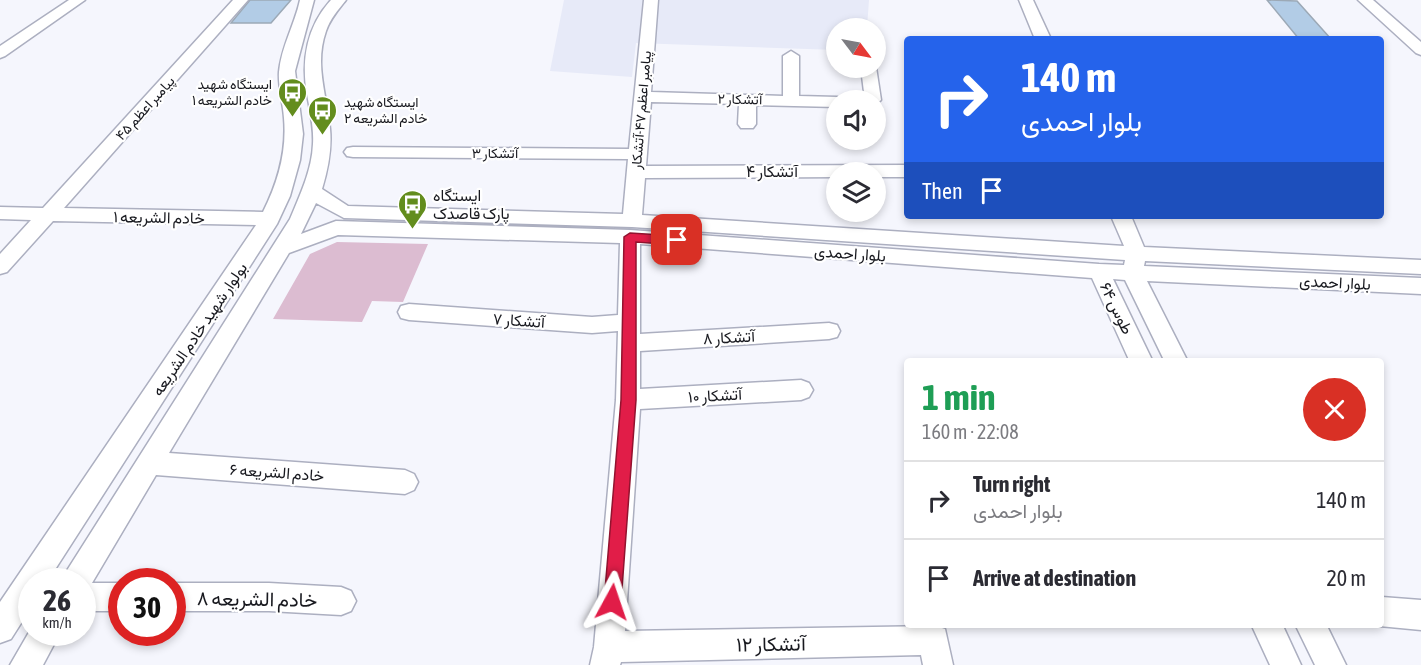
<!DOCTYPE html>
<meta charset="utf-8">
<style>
:root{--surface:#fff;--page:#f2f2f3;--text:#2b2b33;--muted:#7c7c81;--line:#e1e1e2}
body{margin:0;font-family:"Asap Condensed",Vazirmatn,sans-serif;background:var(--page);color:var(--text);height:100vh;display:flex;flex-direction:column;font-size:22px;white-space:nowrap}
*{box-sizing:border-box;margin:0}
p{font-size:20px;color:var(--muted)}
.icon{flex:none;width:33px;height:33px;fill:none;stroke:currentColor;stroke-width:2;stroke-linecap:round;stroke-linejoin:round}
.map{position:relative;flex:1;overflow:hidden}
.details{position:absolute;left:904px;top:358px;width:480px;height:270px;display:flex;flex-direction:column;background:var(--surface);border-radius:6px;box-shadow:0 3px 9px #0003}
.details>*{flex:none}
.hud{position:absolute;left:904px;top:36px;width:480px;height:183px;border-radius:6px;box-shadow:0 3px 9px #0003;background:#2563eb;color:#fff;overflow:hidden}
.needle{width:39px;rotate:122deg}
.tools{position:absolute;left:826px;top:18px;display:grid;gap:12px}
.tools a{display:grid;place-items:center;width:60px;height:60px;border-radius:50%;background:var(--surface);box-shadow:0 3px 9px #0003;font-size:30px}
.speed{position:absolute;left:18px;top:568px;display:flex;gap:12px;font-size:30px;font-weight:700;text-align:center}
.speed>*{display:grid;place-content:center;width:78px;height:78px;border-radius:50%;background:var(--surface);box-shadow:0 3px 9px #0003;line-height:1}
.speed small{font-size:15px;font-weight:400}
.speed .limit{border:9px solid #d22;background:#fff;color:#111}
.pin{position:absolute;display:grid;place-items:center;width:51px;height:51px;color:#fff;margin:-26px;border-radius:12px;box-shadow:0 3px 9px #0006}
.me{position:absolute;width:66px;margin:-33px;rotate:5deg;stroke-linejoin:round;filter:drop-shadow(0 0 4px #0008)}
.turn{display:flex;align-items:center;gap:21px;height:126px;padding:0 18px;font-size:27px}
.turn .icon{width:78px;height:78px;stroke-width:2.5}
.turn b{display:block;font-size:42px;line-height:51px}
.then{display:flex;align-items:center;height:57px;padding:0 18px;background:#0003;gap:12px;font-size:22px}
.round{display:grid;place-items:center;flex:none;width:63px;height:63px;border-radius:32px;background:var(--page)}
.overview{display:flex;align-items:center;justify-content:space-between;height:102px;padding:0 18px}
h1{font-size:36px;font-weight:700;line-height:45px;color:#1e9e55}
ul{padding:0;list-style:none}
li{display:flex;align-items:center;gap:18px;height:78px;padding:0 18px;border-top:2px solid var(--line)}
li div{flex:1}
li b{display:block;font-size:22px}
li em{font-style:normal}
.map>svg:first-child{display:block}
</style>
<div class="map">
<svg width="1421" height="665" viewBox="0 0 1421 665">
<rect width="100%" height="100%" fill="#f5f6fd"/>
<path fill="#e7eaf8" d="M564,0H869L867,28H837V50L636,43L632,77L550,71Z"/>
<path fill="#dcbcd1" d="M337,242L428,244L403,302L372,301L362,322L273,319L310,254Z"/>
<path fill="#b2cce6" stroke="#9ca9b6" stroke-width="1.5" d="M250,0H291L271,23H231Z
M1267,0L1297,1L1331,39H1299Z"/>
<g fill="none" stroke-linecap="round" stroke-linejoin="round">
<defs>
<path id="minor" d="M69,0H85L5,56L0,58V46Z
M233,0H248L64,208L263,212C278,182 287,152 284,118C283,103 278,87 279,72C281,47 295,24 300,0H314L295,71L303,134L300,160L290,196L277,224L47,582H32V606L11,639L0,643V602L256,225L53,221L7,272L0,274V254L31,220L0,219V207L43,208Z
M331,0H346C338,10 330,19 326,31C314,65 327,95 330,129C332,149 328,169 322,189L348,206L623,214L628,159L353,157L347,156L344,152L347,148L353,147L629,149L644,0H658L651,92L783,96V56L791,51L799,56V96L837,97L844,100H837V107L756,105V124L753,128H741L738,124L739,104L651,102L646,166L908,165V177H876V172H837V177L645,178L642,215L1124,246L1111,216H1131L1144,247L1421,260V274L1145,261L1144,266L1421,278V294L1147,281L1188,362H1165L1125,280L1113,279L1153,362H1130L1092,278L640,244V334L829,323L837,325L840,331L837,337L829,339L640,351V389L801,380L809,383L813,390L809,397L801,400L640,409L625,631L936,626L945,629L953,665H923L921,655L621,662L620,665H590L594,647L616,400L618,331L592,333L409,320L401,318L398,312L401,306L409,304L592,317L618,315L620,243L338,235L289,253L169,453L405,470L414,474L418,482L414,490L405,494L156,475L92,583H122V611H82V582H62L66,572L290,219C300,195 312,170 313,144C314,127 310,111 307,94C301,60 307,26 331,0ZM316,203L344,218L632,227L1125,260L1124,265L1099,264L630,230L336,221L301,234Z
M1019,0H1033L1051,39H1035Z
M1358,0H1373L1421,42V55L1416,53Z
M876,67L881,100L876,104V100H865L861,68Z
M172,583H269L341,587L351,591L356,601L351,611L341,615L269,611H172Z
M1382,597L1421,600V630L1379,626H1382Z
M1252,626H1283L1301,665H1270Z
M1296,626H1327L1346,665H1315Z
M32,627V633H60L43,665H10Z"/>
</defs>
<use href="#minor" stroke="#acafc0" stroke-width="3"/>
<use href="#minor" fill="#fff" fill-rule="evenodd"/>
</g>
<path fill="#e11d48" stroke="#92132f" stroke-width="1.5" d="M630,233L677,236L683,240L677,245L636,242V400L621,602L619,608L612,611L606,608L604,602L621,400L624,237Z"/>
<defs>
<symbol id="bus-pin" viewBox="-11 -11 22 30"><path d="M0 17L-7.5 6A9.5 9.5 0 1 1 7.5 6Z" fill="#638d1d" stroke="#fff"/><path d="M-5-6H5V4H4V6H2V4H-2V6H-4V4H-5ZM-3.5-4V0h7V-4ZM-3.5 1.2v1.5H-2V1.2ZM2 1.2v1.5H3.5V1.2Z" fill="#fff"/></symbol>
</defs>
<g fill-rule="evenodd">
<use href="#bus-pin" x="276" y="76" width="33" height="45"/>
<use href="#bus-pin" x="306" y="94" width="33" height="45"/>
<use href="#bus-pin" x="396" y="188" width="33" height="45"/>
</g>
<g text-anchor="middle" stroke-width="4.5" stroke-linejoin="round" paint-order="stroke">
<g font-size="14" fill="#18191f" stroke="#fff" text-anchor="end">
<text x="272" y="89">ایستگاه شهید<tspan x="272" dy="16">خادم الشریعه ۱</tspan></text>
<text x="344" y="107" text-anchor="start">ایستگاه شهید<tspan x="344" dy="16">خادم الشریعه ۲</tspan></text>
</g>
<g font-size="14" fill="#18191f" stroke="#fff">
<text transform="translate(740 99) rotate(1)" y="5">آتشکار ۲</text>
<text transform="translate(145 108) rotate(-48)" y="5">پیامبر اعظم ۴۵</text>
<text transform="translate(641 110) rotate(-85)" y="5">پیامبر اعظم ۴۷-آتشکار</text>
<text x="495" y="158">آتشکار ۳</text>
</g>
<g font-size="16" fill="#18191f" stroke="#fff">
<text x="772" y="177">آتشکار ۴</text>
<text transform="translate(159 217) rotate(1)" y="6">خادم الشریعه ۱</text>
<text transform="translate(850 253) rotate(4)" y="6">بلوار احمدی</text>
<text transform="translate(1335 282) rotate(3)" y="6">بلوار احمدی</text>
<text transform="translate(1117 308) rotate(64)" y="6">طوس ۶۴</text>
<text transform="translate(519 320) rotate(4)" y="6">آتشکار ۷</text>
<text transform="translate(199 329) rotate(-56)" y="6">بولوار شهید خادم الشریعه</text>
<text transform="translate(729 337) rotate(-3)" y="6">آتشکار ۸</text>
<text transform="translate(715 395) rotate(-3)" y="6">آتشکار ۱۰</text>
<text transform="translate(277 472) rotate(4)" y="6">خادم الشریعه ۶</text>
</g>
<g font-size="16" fill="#18191f" stroke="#fff" text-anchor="start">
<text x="433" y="201">ایستگاه<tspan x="433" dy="18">پارک قاصدک</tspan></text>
</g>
<g font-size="20" fill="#18191f" stroke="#fff">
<text transform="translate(257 599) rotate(1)" y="7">خادم الشریعه ۸</text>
<text transform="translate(771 644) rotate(-1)" y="7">آتشکار ۱۲</text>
</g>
</g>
</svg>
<div class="tools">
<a><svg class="needle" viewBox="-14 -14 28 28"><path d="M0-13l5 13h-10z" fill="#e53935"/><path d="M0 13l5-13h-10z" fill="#7c7c81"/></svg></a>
<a><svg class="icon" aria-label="sound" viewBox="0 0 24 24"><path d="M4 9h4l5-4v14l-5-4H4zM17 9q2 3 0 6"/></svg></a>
<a><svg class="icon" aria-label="layers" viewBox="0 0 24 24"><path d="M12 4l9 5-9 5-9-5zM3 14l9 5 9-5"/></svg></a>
</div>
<div class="speed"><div>26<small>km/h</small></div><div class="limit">30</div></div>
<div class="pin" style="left:677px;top:240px;background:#d93025"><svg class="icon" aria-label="arrive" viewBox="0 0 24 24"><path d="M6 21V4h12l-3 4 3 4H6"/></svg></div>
<svg class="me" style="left:612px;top:602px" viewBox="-20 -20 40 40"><path d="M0-17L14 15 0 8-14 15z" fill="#e11d48" stroke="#fff" stroke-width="4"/></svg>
<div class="hud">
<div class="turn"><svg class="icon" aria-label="right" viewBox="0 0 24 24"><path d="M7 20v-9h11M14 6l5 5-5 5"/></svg><div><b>140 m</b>بلوار احمدی</div></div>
<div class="then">Then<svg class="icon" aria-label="arrive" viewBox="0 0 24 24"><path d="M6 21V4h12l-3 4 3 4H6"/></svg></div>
</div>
<section class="details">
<div class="overview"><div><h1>1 min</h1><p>160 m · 22:08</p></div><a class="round" style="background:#d93025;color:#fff"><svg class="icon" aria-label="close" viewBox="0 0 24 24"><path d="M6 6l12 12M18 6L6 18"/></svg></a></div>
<ul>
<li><svg class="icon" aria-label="right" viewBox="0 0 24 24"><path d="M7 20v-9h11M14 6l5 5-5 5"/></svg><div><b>Turn right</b><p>بلوار احمدی</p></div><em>140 m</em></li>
<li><svg class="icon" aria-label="arrive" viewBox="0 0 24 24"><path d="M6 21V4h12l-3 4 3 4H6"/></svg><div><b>Arrive at destination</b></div><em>20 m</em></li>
</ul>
</section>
</div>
